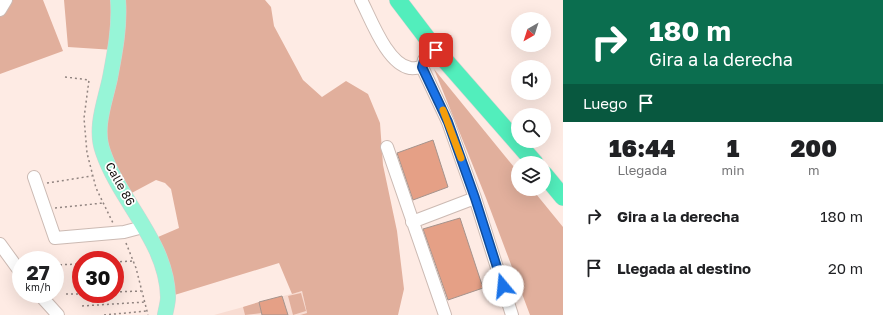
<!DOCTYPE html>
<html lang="es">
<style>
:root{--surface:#fff;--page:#f2f2f2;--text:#202124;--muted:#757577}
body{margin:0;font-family:"Golos Text",sans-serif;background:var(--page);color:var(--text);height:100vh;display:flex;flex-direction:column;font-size:15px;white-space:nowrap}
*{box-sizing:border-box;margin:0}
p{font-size:13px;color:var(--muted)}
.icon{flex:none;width:22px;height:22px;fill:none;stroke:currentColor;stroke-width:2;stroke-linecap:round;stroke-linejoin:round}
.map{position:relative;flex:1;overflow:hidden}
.panel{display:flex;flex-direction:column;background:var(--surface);width:320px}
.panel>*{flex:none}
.guide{background:#0b6e4f;color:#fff;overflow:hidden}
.needle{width:26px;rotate:219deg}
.tools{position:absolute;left:511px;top:12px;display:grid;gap:8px}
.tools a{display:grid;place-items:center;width:40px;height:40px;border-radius:50%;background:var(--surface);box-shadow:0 4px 16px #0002;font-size:20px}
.speed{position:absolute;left:12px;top:251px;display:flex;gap:8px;font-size:20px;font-weight:700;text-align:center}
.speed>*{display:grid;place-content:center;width:52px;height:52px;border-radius:50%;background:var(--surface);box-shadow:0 4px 16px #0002;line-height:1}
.speed small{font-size:10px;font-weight:400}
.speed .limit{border:6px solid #d22;background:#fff;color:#111}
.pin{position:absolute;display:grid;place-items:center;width:34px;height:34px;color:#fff;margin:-17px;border-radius:8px;box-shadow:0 2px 6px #0006}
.me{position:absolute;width:44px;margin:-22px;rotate:343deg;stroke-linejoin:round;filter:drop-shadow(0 0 3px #0008)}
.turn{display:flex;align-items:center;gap:14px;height:84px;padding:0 20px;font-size:18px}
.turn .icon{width:52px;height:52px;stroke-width:2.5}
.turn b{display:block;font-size:28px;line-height:34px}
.then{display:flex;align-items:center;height:38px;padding:0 20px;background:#0003;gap:8px;font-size:15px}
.eta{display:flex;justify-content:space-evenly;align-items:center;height:68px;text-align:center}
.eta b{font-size:24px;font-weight:800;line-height:28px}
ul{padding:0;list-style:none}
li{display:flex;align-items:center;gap:12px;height:52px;padding:0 20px}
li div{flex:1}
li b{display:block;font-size:15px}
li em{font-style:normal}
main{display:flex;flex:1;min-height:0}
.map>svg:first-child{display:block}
</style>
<main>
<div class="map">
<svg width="563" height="315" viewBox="0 0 563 315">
<rect width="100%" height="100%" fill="#feebe4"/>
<path fill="#f8dcd2" d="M302,291L307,313L300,315H214Z"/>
<path fill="#e1af9c" d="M0,0H43L63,51L0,74Z
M64,0H265L271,7L274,26L303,80L322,97L346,81L368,94L380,123L383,165L397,231L404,289L398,315H300L307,313L302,291L292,294L279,263L168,297L151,240L179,228L171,189L165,183L156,180L126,196L101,142L114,50L68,47Z
M434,69L518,172V189H532L563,227V315H530L486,198Z
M301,293L306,311L293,315L288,296Z
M259,302L262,313L245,315L243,307Z"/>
<path fill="#e5a086" stroke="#a5938c" d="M433,140L448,187L413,200L397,153Z
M460,218L483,288L448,300L423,229Z
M282,296L288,315H262L259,302Z"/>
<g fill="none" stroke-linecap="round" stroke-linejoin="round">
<defs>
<path id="minor" d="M361,0C371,19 387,64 410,68C414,69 419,67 422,67
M0,10L6,0
M436,50L424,60L422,67L448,122L475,198L512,315
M387,147L445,315
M34,177L55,238L124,232L143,227
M412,222L475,198
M0,244L21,273
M39,294L58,315"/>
<path id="major" d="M118,0C120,26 115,52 110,78C105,102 94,128 103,152C120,202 167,242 168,297C168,303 166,309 165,315"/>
<path id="highway" d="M398,0L436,50L535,163
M544,174L563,197"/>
</defs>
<use href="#minor" stroke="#ccbab3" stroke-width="14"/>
<use href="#major" stroke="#d4d3d3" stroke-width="16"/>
<use href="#highway" stroke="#d4d3d3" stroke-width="18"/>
<path stroke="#918480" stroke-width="1.5" stroke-dasharray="2 3" stroke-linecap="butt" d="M65,77L89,80L84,118L87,153L96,188L113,223
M47,183L92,176
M55,208L103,203
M126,243L136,268L148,315
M115,262L133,261
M55,265L81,264
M115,292L141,291
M66,294H81
M82,306L145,302
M104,315L147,311"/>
<use href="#minor" stroke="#fff" stroke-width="12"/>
<use href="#major" stroke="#97f5d7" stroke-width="15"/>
<use href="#highway" stroke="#52eebc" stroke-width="17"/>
</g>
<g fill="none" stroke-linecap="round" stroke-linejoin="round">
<defs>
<path id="route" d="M436,50L424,60L422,67L448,122L475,198L503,286"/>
</defs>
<use href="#route" stroke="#114b97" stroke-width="10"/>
<use href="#route" stroke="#1a73e8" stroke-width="7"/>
<path stroke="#f59e0b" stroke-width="7" d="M443,110L461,158"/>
</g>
<g text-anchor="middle" stroke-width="3.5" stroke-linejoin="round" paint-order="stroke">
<g font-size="12" fill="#110b09" stroke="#fff">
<text transform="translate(120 184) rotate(61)" y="4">Calle 86</text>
</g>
</g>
</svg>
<div class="tools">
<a><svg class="needle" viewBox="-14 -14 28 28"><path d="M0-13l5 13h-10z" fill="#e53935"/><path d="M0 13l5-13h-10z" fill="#757577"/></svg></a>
<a><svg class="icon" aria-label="sound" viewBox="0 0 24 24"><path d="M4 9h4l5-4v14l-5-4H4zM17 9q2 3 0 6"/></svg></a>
<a><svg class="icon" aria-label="search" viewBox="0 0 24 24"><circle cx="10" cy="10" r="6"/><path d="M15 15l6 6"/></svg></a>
<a><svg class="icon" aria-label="layers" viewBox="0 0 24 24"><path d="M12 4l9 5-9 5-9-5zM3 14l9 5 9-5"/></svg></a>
</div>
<div class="speed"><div>27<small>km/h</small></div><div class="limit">30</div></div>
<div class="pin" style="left:436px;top:50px;background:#d93025"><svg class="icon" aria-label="arrive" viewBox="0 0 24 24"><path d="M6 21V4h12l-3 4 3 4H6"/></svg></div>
<svg class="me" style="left:503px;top:286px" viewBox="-20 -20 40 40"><circle r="19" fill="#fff"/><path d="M0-13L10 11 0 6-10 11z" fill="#1a73e8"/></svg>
</div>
<section class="panel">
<div class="guide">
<div class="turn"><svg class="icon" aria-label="right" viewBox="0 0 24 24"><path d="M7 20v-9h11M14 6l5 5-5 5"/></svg><div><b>180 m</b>Gira a la derecha</div></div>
<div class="then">Luego<svg class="icon" aria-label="arrive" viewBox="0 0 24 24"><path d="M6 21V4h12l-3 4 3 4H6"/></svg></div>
</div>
<div class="eta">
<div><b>16:44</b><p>Llegada</p></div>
<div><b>1</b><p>min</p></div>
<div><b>200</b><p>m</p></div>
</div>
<ul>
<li><svg class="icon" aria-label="right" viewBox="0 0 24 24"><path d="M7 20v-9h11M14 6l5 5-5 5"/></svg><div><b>Gira a la derecha</b></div><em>180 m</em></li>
<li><svg class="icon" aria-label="arrive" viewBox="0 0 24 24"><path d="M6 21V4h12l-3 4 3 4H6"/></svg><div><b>Llegada al destino</b></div><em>20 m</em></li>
</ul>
</section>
</main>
